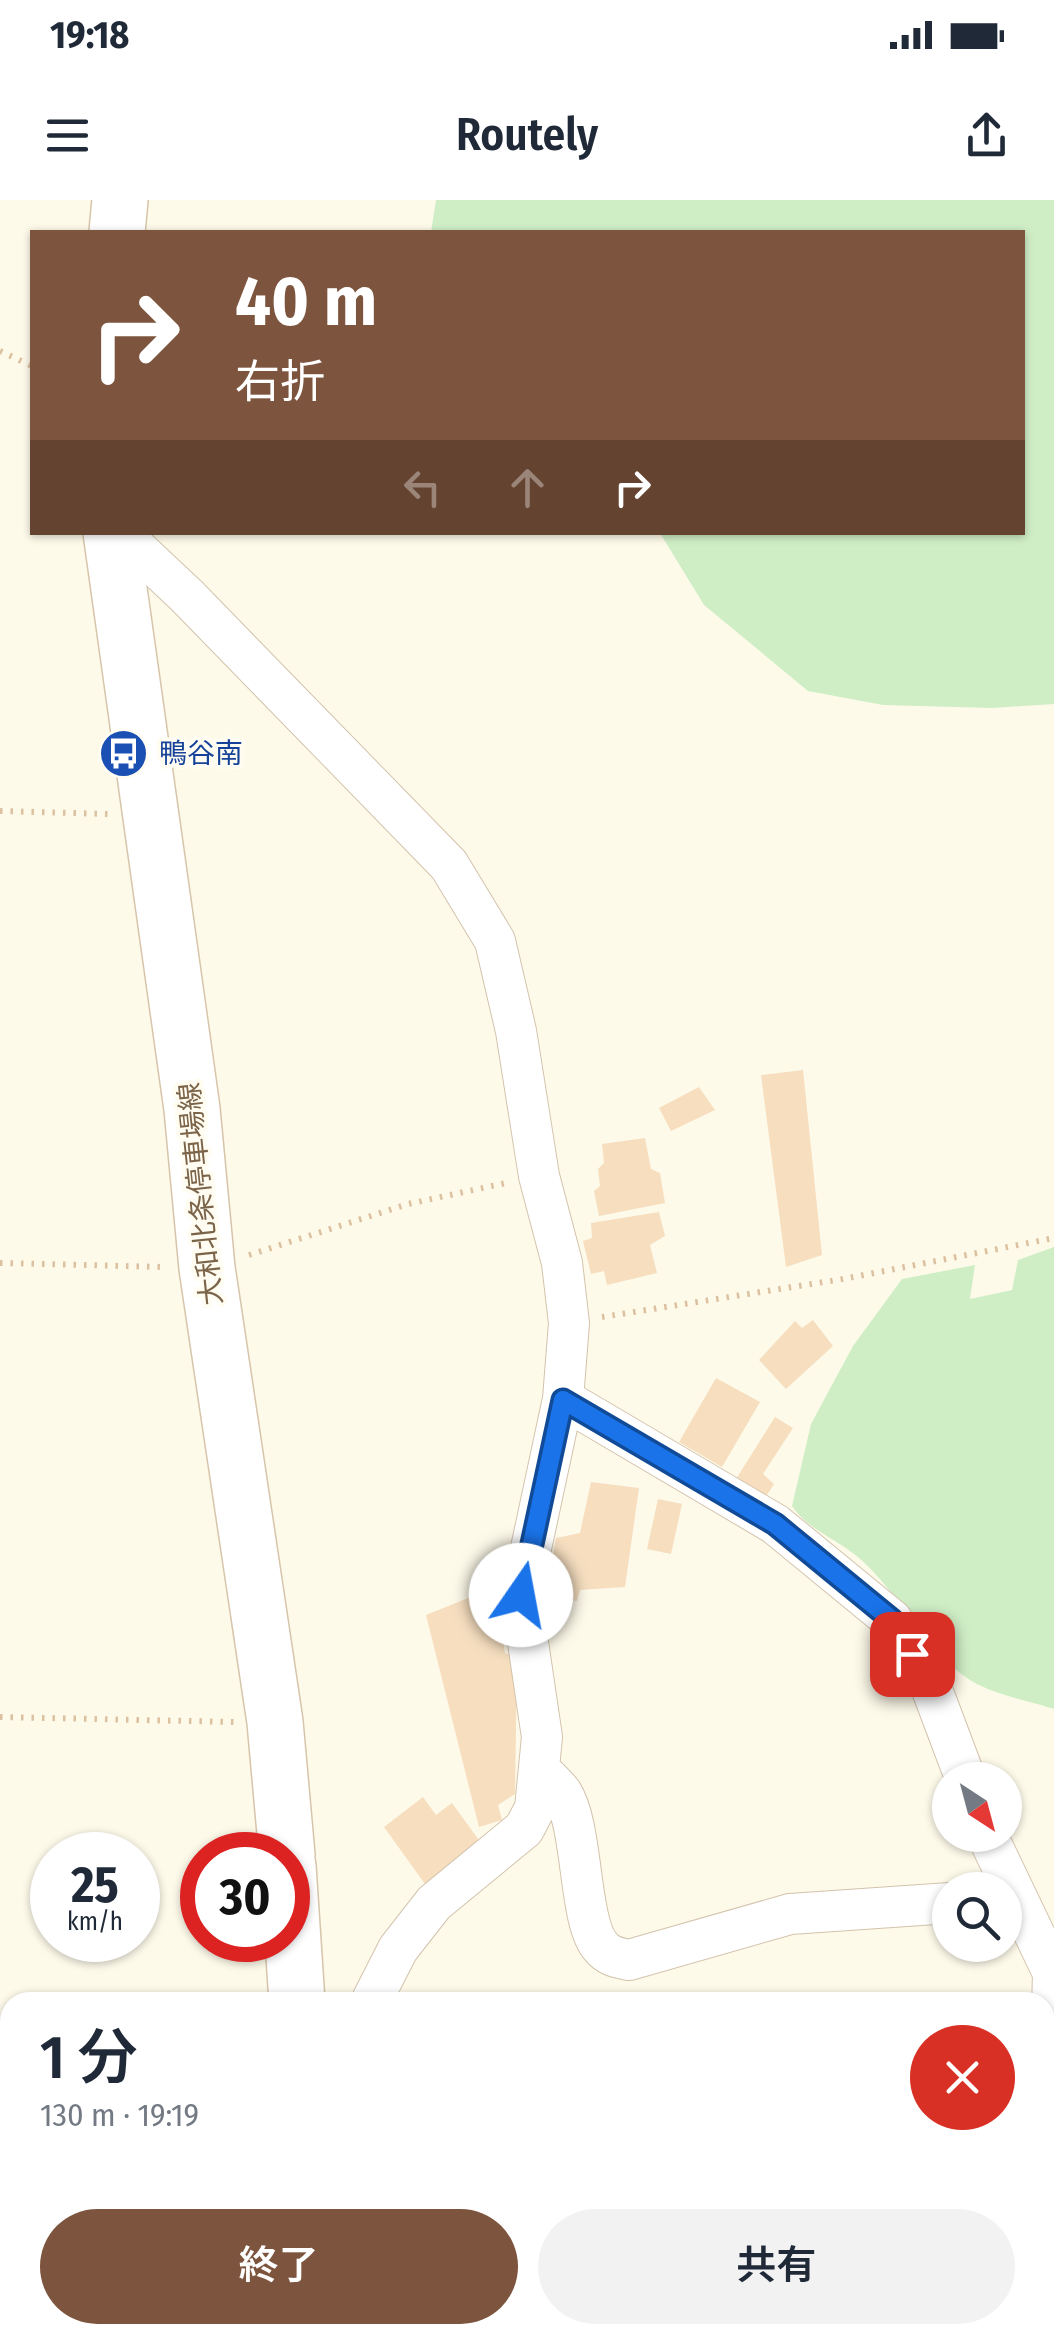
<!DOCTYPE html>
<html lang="ja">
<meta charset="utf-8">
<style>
:root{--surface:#fff;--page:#f2f2f3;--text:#1f2937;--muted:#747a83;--accent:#7d543d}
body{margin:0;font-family:"Fira Sans Condensed","Noto Sans JP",sans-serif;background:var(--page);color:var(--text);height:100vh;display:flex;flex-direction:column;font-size:38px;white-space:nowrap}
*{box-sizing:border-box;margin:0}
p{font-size:32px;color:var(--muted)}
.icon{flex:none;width:55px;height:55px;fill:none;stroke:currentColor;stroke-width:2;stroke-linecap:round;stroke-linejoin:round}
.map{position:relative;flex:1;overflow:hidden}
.details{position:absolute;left:0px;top:1792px;width:1055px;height:352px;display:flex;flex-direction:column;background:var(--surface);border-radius:30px 30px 0 0;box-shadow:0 2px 8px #0004}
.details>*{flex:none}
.guide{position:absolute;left:30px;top:30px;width:995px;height:305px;border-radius:0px;box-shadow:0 2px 8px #0004;background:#7d543d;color:#fff;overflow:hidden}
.needle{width:65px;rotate:144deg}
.controls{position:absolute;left:932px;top:1562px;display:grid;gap:20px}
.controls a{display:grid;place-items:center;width:90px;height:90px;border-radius:50%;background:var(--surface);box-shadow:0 2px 8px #0004;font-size:50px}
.speed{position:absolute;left:30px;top:1632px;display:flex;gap:20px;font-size:50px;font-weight:700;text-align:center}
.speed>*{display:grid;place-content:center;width:130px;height:130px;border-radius:50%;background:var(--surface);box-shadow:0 2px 8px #0004;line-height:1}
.speed small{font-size:25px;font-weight:400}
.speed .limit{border:15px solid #d22;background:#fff;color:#111}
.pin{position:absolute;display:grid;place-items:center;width:85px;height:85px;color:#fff;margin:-42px;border-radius:20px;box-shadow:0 5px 15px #0006}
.me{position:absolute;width:110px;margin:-55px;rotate:12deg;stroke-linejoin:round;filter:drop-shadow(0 0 8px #0008)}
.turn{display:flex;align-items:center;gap:35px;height:210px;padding:0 40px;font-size:45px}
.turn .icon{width:130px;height:130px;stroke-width:2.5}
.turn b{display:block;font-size:70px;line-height:85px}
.lanes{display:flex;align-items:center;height:95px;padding:0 40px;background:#0003;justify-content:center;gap:50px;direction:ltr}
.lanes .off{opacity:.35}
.round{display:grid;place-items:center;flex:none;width:105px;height:105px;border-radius:52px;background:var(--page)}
.overview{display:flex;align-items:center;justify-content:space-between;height:170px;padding:0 40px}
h1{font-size:60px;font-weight:600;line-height:75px}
.button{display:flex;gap:20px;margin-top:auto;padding:20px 40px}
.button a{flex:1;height:115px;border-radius:60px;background:var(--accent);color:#fff;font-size:40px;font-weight:600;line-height:115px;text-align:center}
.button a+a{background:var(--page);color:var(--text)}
.status{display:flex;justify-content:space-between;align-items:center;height:70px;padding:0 50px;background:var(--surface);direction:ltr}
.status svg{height:28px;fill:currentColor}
header{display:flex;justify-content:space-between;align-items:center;height:130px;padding:0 40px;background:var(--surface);font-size:45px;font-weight:600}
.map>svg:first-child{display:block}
</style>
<div class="status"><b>19:18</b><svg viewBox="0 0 49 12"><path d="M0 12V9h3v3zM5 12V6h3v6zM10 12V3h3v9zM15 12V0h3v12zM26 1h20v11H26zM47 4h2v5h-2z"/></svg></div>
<header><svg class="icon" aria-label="menu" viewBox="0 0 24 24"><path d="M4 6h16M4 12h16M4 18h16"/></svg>Routely<svg class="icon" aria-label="share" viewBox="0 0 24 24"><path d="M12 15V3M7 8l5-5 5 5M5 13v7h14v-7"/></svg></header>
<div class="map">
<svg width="1054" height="2144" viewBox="0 0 1054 2144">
<rect width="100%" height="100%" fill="#fefaea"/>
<path fill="#efebe2" d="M0,2016H10V2135H220L219,2144H0Z"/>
<path fill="#cfeec6" d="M436,0H1054V504L992,508L883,505L808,491L704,405L660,333L1022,332V32H431Z
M1054,1047V1509C1029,1501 987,1493 967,1478C922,1447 900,1393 859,1358C837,1339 808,1330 792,1306L811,1224L853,1146L902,1079L975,1065L970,1099L1012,1090L1018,1060Z"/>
<path fill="#f6debf" d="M803,870L822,1055L786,1067L761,875Z
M699,887L715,910L671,931L659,908Z
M645,938L651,969L660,973L665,1003L599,1016L594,991L600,986L598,969L604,963L602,944Z
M659,1012L665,1036L650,1045L657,1073L607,1085L604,1071L591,1074L583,1041L592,1038L591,1023Z
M813,1120L833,1146L786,1189L759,1160L795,1121L802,1128Z
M716,1178L760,1202L722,1267L679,1242Z
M775,1217L793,1228L763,1274L774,1284L765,1298L736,1279Z
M591,1282L639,1288L625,1387L580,1390L577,1401L553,1398L558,1377L549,1375L556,1338L580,1333Z
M658,1299L682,1304L671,1354L647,1349Z
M478,1394L488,1423L500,1422L505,1453L517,1458L515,1594L498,1605L502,1620L479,1627L426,1415Z
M423,1597L436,1615L452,1603L481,1643L425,1684L384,1627Z
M10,2043V2135L123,2137L103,2141V2144H0V2045Z"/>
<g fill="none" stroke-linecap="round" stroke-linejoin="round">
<defs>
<path id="street" d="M119,332L187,396L449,665L495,741L516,831L539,976L562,1063L569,1123L563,1199L521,1395L542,1537L535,1608L524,1629L434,1703L398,1749L371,1802
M563,1199L775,1324L892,1420L931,1487L966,1580
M540,1570C547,1577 556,1585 562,1593C584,1627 578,1722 601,1747C608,1756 618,1758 629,1760L790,1714L950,1703
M987,1635L1053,1773L1049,1915L1054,1941
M0,1998H10
M457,2135L471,2144"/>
<path id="secondary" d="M117,32L120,0
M111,332L192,909L207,1068L275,1522L287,1655
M288,1666L297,1802
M264,2144L265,2135"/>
</defs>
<use href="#street" stroke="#d3c3ad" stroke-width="42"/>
<use href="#secondary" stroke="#d6c5ab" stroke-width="58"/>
<path stroke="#dcc1a0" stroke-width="6" stroke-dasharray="2.5 8" stroke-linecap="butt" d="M0,151L32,166
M0,611L109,614
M249,1055L408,1004L506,983
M0,1063L164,1067
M602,1117L843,1079L1054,1038
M0,1517L234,1522
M535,2144L543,2135"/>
<use href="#street" stroke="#fff" stroke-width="40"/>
<use href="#secondary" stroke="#fff" stroke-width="55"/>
</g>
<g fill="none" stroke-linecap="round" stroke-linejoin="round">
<defs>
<path id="route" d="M521,1395L563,1200L775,1324L892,1420L912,1454"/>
</defs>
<use href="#route" stroke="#114b97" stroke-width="25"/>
<use href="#route" stroke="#1a73e8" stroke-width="18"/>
</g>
<defs>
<symbol id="bus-disc" viewBox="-11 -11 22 22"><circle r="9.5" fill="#1a4fb4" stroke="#fffcf2"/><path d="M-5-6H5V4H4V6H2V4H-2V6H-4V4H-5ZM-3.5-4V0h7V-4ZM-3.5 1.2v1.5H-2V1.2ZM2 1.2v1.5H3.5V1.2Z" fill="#fff"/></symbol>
</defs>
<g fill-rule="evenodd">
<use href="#bus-disc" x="96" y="526" width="55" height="55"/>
</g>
<g text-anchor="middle" stroke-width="8" stroke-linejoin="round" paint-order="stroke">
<g font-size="28" fill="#164399" stroke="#fffcf2" text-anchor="start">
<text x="159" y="563">鴨谷南</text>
</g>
<g font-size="28" fill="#7c6449" stroke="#fffcf2">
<text transform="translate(200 994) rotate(-96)" y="10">大和北条停車場線</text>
</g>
</g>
</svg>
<div class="controls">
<a><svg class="needle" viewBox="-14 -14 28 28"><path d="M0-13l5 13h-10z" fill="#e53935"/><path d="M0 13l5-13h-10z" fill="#747a83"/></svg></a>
<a><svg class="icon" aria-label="search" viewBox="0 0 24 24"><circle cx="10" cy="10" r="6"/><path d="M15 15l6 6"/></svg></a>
</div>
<div class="speed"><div>25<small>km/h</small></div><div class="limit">30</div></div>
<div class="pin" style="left:912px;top:1454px;background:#d93025"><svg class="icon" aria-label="arrive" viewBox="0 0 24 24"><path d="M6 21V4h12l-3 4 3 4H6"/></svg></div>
<svg class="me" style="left:521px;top:1395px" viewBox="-20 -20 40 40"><circle r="19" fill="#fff"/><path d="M0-13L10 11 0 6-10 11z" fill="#1a73e8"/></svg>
<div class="guide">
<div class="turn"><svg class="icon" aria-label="right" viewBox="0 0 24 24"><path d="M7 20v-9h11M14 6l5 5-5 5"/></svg><div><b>40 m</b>右折</div></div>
<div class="lanes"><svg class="icon off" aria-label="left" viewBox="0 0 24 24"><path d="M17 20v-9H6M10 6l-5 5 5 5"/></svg><svg class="icon off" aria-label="ahead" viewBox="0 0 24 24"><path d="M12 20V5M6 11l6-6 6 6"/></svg><svg class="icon" aria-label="right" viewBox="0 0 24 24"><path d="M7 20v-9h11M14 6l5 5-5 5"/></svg></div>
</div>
<section class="details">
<div class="overview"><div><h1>1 分</h1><p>130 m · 19:19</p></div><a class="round" style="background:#d93025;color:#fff"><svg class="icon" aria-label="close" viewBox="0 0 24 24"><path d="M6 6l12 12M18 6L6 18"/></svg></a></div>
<div class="button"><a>終了</a><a>共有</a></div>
</section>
</div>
